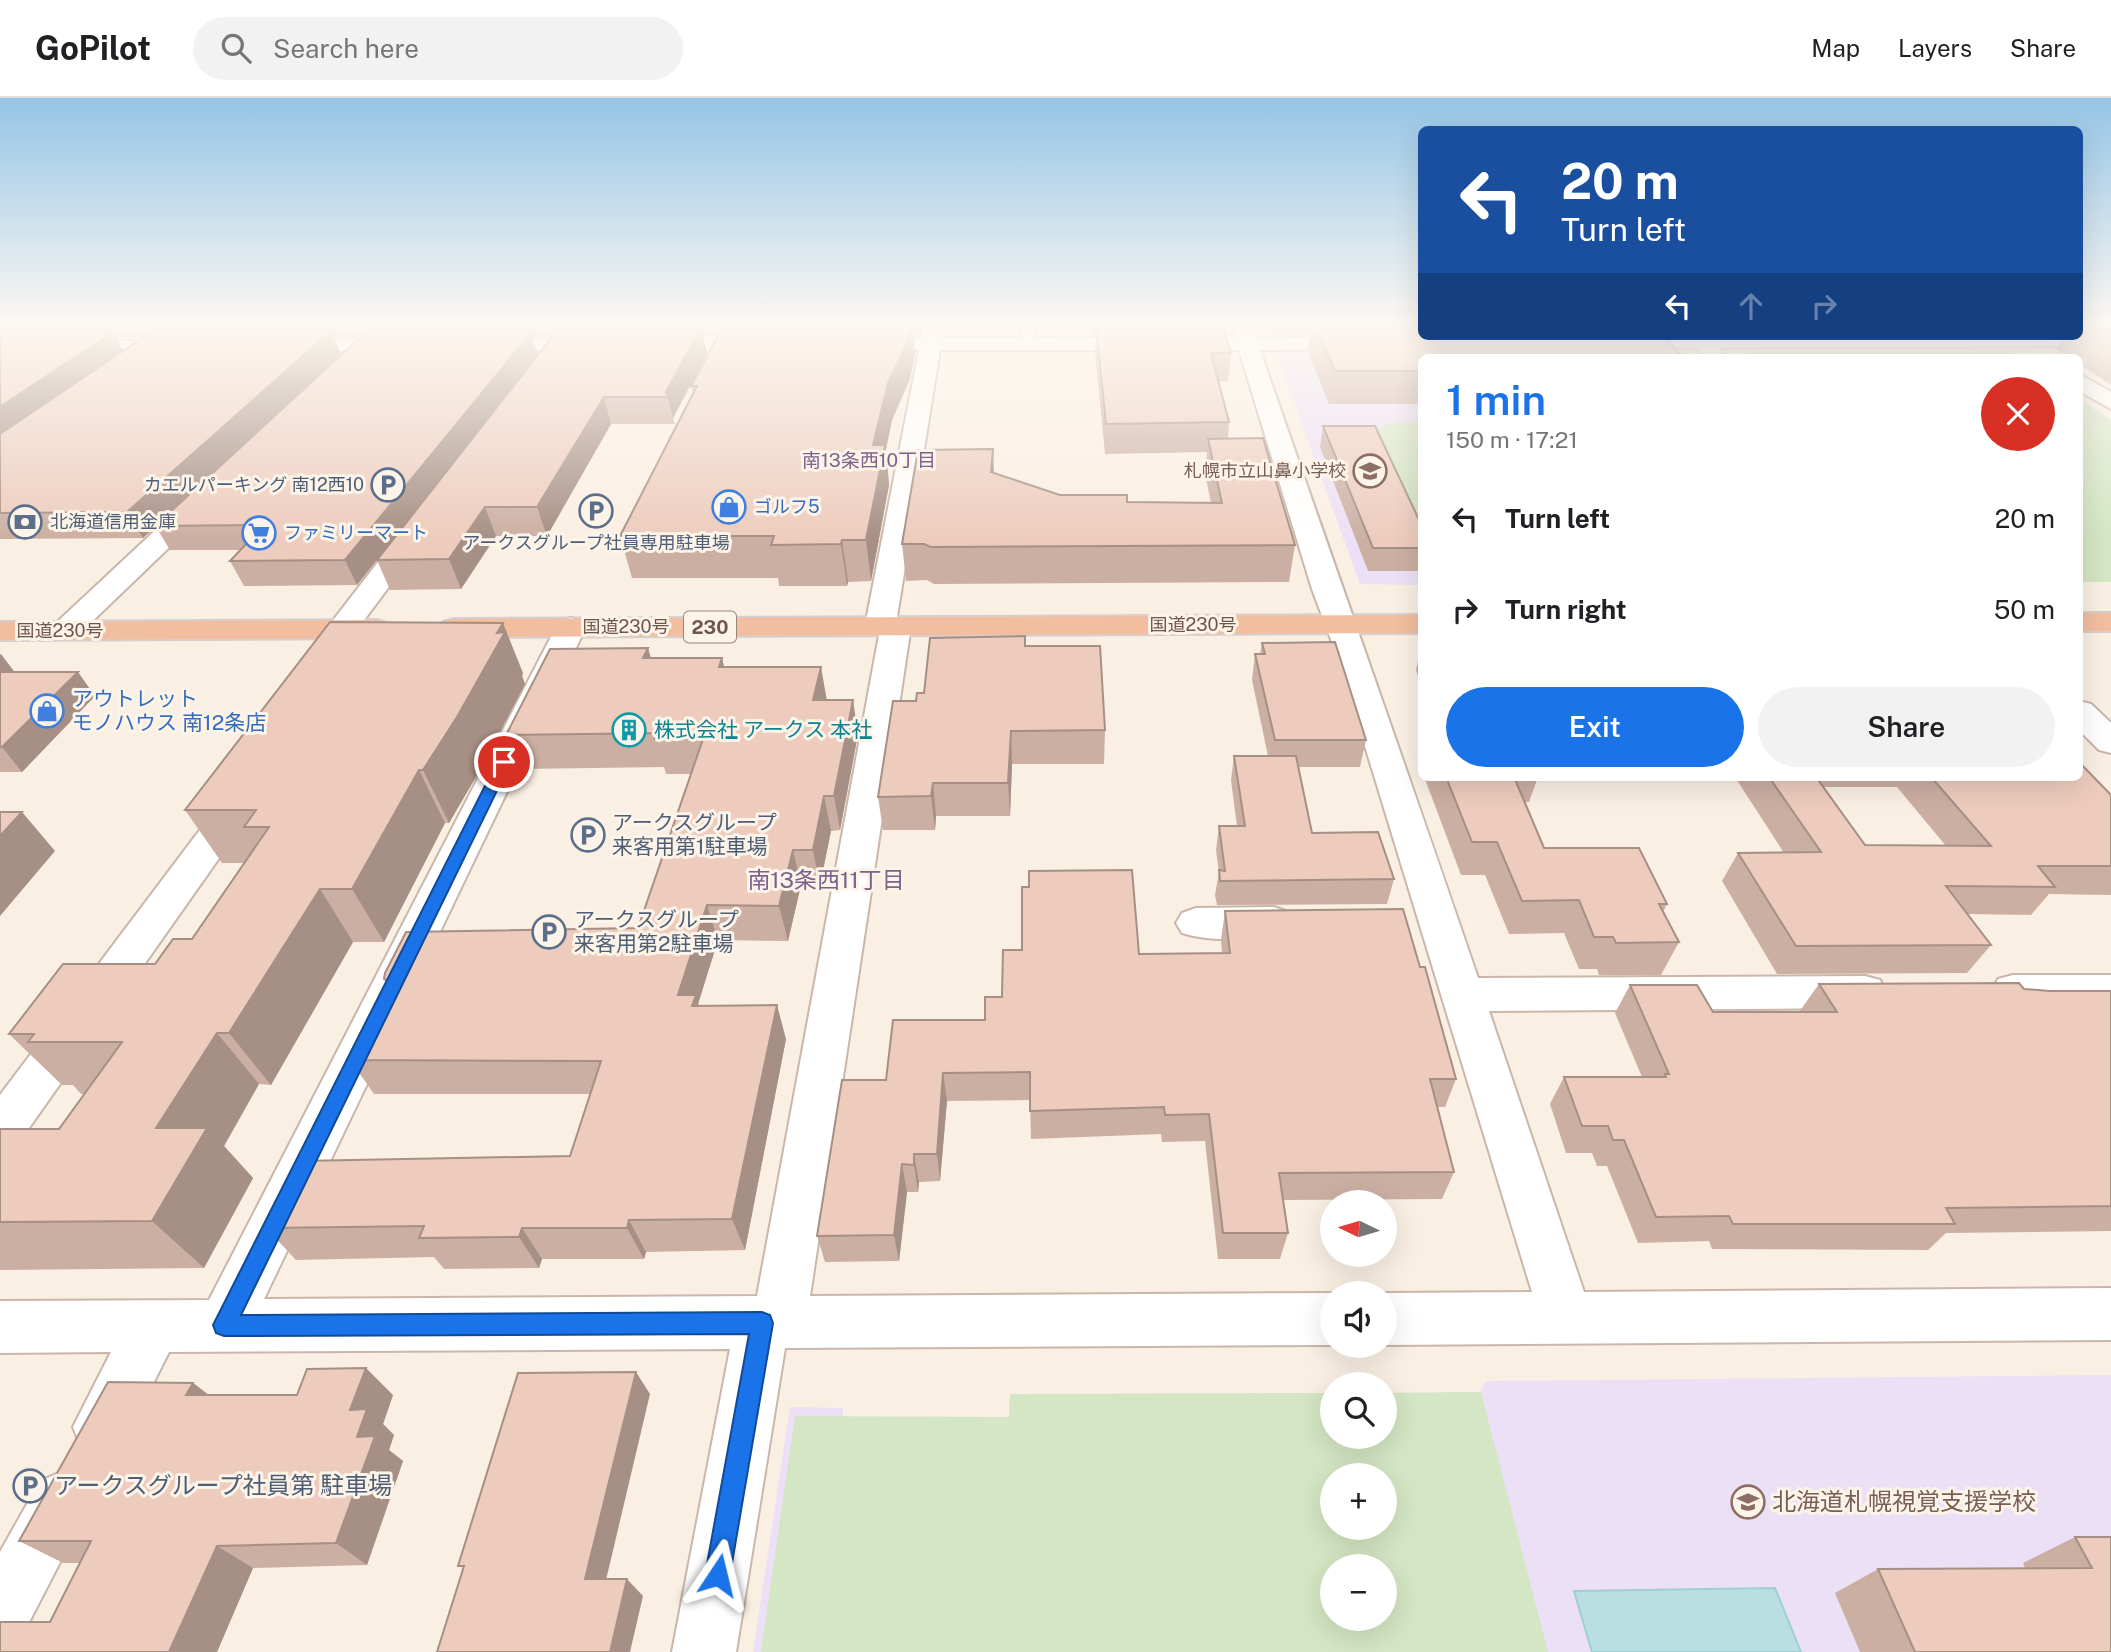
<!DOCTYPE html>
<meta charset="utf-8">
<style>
:root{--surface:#fff;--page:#f2f2f2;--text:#202124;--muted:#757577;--line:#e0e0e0;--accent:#1a73e8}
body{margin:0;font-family:"Public Sans","Noto Sans JP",sans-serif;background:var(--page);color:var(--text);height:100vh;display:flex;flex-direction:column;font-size:26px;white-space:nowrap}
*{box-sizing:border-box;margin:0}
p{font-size:23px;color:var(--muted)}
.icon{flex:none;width:38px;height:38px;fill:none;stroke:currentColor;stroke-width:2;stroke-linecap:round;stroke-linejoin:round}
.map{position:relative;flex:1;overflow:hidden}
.side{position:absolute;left:1418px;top:256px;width:665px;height:427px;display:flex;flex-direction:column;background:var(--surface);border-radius:10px;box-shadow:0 7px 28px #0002}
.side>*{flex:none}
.guide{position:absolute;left:1418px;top:28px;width:665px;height:214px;border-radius:10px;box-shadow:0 7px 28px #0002;background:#1a4fa0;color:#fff;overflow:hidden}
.needle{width:46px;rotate:275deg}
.tools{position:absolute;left:1320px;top:1092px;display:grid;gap:14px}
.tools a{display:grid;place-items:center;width:77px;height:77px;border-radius:50%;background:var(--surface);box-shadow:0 7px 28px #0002;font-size:35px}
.pin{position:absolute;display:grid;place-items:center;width:60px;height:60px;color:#fff;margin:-30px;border:4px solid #fff;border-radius:50%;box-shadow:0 2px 7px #0007}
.me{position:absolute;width:77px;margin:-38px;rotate:10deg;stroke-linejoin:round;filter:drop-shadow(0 0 5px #0008)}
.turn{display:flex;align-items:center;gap:24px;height:147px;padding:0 28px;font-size:32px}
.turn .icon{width:91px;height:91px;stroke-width:2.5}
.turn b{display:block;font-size:49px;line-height:60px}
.lanes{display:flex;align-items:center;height:66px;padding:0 28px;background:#0003;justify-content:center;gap:35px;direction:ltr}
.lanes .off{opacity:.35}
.round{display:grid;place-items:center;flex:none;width:74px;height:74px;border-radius:37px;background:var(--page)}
.overview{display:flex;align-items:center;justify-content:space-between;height:119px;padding:0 28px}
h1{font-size:42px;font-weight:600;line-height:52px;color:var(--accent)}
.action{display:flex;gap:14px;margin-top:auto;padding:14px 28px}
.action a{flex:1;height:80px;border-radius:42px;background:var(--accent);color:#fff;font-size:28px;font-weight:600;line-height:80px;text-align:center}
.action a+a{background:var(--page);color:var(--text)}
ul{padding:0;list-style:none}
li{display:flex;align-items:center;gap:21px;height:91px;padding:0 28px}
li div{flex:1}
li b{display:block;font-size:26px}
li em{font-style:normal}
header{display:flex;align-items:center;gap:42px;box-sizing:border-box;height:98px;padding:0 35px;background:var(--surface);border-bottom:2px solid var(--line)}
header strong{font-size:33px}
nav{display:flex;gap:38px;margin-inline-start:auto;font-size:24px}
.search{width:490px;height:63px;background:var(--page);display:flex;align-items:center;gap:18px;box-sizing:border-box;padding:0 24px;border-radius:38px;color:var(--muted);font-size:26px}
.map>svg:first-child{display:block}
</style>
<header>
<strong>GoPilot</strong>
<div class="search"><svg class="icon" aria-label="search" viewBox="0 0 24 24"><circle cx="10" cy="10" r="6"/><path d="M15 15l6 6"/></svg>Search here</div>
<nav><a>Map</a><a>Layers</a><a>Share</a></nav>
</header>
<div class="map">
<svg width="2111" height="1554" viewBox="0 0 2111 1554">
<rect width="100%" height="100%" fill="#faefe3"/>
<path fill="#ece0f6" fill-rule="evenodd" d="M1652,254L1421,259V487L1360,486L1277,258L1286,255Z
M2111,1277V1554H753L790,1309L843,1310V1319H1009L1010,1296L1332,1295V1339H1384V1295L1480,1294L1486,1283ZM1332,1377H1384V1430H1332ZM1332,1468H1384V1521H1332Z"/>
<path fill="#d4e6c3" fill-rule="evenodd" d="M1752,254H2008L2015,259H1749L1745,256Z
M2079,301L2111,322V484H2079Z
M1388,325H1421V435L1366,339Z
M1481,1294L1548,1554H761L795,1318L1009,1319L1010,1296L1332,1295V1339H1384V1295ZM1332,1377H1384V1430H1332ZM1332,1468H1384V1521H1332Z"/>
<path fill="#b9dfe2" stroke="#a0cfd3" stroke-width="2" d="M1775,1490L1801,1554H1592L1574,1493Z"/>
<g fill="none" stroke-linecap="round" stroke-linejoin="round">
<defs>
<path id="service" d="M1022,225H1035L1033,249L1021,246Z"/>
<path id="minor" d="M924,225H944L942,240L1235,239L1231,225H1251L1256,239L1370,241L1374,245L1370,249L1363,251L1260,252C1332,462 1407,670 1478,880L1865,878L1880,882L1886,894L1880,906L1865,910L1489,913L1584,1194L2111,1190V1242L1384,1247V1195L1532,1194L1339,563L1312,491L1239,252H940L897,519L907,522L911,528L810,1198L1332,1195V1247L785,1250L736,1554H672L730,1251L169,1254L121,1349L101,1357L81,1349L73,1329L111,1254L0,1255V1203L209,1202L556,529L560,523L571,520L582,523L586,529L264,1201L757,1198L879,537L869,534L865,528L919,252H863L852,246L863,240H921Z
M2079,236H2111V248L1616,250L1605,244L1615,238Z
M596,241L607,247L603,251L482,254L471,248L482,242Z
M286,242H404L415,248L404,254L279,252L275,248L279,244Z
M0,243H180L191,249L180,255H0Z
M2079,276L2111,294V311L2079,293Z
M200,397L209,399L213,405L209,411L77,538L66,541L55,538L51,532L55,526L191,399Z
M415,427L425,429L429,435L353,537L342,540L331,537L327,531L331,525L405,429Z
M240,692L253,696L258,704L253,712L17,1047L0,1053V997L227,696Z
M1274,809L1288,814L1294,824L1288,834C1261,843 1209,844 1182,835L1176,825L1182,815L1196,810Z
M2013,877H2111V909H2013L1998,905L1992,893L1998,881Z
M61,1374L82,1383L91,1404L22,1538L0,1547V1454L40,1383Z"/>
<path id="tertiary" d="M1685,238H1707L1727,259H1704Z
M2079,603L2091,606L2111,625V655L2099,652L2079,632Z"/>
<path id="trunk" d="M2079,515H2111V533H2079Z
M1421,517V535L454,539L443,536L439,530L443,524L454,521Z
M376,522L387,525L391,531L387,537L376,540L0,542V524Z"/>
</defs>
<use href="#service" stroke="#cab6ab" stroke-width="4"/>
<use href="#minor" stroke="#cab6ab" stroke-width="4"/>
<use href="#tertiary" stroke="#cab6ab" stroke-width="4"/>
<use href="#trunk" stroke="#d7cfcd" stroke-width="4"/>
<use href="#service" fill="#fff" fill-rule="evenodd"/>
<use href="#minor" fill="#fff" fill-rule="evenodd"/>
<use href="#tertiary" fill="#fff" fill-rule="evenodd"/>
<use href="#trunk" fill="#f2be9f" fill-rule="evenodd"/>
</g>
<path fill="#ccafa3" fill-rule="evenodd" d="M0,225H922L919,237H913L915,255L910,281L892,322L886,351L889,387L871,483L848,484L847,488H779L778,480H632L620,438L693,296L691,288L718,238H703L707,256L673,320L675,326H611L547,438H496L461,491L390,492L377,462L357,487L244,488L230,463L241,452H170L156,429L143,440L0,441ZM334,239H361L282,312L341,257ZM532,239H552L538,257ZM116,240H142L123,253Z
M977,225H1020L1019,232H977Z
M1036,225H1222L1231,255L1228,283H1218L1229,324L1228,341L1295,447L1289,484L934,486L927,482L906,483L902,446L993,351L994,375L1060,397L1127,404L1211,405L1205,375L1207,354L1105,356L1095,254L1096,237H1093V232H1037Z
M1272,225H1421V306H1329L1308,253L1310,236H1276Z
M2079,225H2111V287L2079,266V259H2068L2056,251L2063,238H2079Z
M1323,328L1421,426V473H1368L1320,349Z
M1262,545L1366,642L1360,669H1298L1312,735L1394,781L1387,806L1217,807L1215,797L1219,774L1216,752L1219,728H1237L1231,682L1234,658H1268L1252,582L1255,556H1260Z
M1025,548L1105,632L1104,666H1012L1010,718H936L935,732H883L878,699L916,603Z
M1421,551V587L1416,572Z
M0,556L14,574L95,598L22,674H0Z
M651,560L724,569L827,602L858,636L840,732L831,733L820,787H801L788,843L718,842L698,906L699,908L786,941L745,1152L646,1154L644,1161H542L539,1170L444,1171L434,1159L296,1162L266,1130L570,1058L590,996H374L350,962L387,886L384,881L638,830L691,676H666L664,669L521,671L506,637Z
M523,575L522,578L525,586L480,672L449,725H445L384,844H353L271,987L259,986L224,1048L253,1080L204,1170L0,1172V1031H59L85,996H81L73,987H62L9,936L155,866L192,841L244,765H222L185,712Z
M1425,679H1538L1529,704H1525L1544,750L1667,806L1663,814L1679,844L1661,877H1599L1597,871H1579L1564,835L1509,836L1485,777H1461L1425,681Z
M1735,679H2079L2111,697V797L2049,796L2031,817L1967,816L1991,847L1967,875L1777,876L1722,783L1738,755H1784ZM1824,689H1897L1946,748L1865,747Z
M1225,813L1420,869L1456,981L1445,1009H1437L1454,1074L1442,1101L1283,1102L1288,1135L1280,1161H1218L1205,1043L1162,1044L1161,1036L1031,1041L1030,1002L947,1003L940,1083L919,1084L918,1094H907L899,1163L825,1164L817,1138L886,982L985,922L1002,899L1139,856L1222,855L1221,842Z
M1819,886L2050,893H2111V1133L1946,1135L1928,1152L1712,1151L1709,1143L1638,1145L1607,1068H1597L1592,1055H1566L1550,1006L1564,979H1642L1615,915L1630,887L1713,914H1799Z
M193,1285L209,1297H393L383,1326L394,1337L389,1352L403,1363L367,1467L253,1470L217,1554H0L50,1524L80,1465H63L19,1443Z
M2075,1439H2111V1554H1860L1835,1495L1878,1471L2025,1470L2023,1465Z"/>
<path fill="#a68f84" d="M911,225H912L915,255L910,281L892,322L886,351L889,387L871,483L866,442L873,347L888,285Z
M918,225H922L919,237Z
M701,230L707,256L673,320L666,294Z
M331,233L341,257L143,440L127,414Z
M113,234L126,258L0,345V309Z
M531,235L538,257L357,487L345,462Z
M604,299L611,326L547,438L537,409Z
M993,351L994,386L991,374Z
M485,409L496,438L461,491L449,461Z
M842,442L848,484L847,488L841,446Z
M503,525L523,575L522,578L525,586L480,672L449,725L423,672Z
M648,550L658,584L643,560Z
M1,556L19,580L0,598V557Z
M722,560L730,593L719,569Z
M821,569L827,603L813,602Z
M78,574L95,598L22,674L2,649Z
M853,602L858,636L840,732L834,698Z
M1011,633L1012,666L1010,718L1008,685Z
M419,672L445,725L384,844L352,791Z
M933,685L936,718L935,732L931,698Z
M824,698L831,733L820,787L813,752Z
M22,714L55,753L0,818V738Z
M793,752L801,787L788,843L779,808Z
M320,791L353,844L271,987L229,935Z
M707,807L718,842L698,906L707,932L678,897Z
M777,907L786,941L745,1152L732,1121Z
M217,935L259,986L224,1048L253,1080L204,1170L152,1123L156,1030Z
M943,975L947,1003L940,1083L937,1056Z
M914,1056L919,1084L918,1094L914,1067Z
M902,1066L907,1094L899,1163L894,1137Z
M629,1122L646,1154L644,1161L627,1130Z
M522,1130L542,1161L539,1170L519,1139Z
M366,1270L393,1297L383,1326L394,1337L389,1352L403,1363L367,1467L336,1445L357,1339L350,1312Z
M636,1274L650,1296L602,1499L585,1481Z
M193,1285L227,1311L186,1297Z
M217,1448L253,1470L217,1554H169Z
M627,1481L643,1498L630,1554H610Z"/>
<path fill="#edccbd" stroke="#a68f84" stroke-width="2" d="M725,225H911L907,245L888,285L873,347H885L866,442H842L841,446L771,447L774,438H620L697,288H691Z
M1314,225H1421V238H1663L1683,259H1421V273H1335Z
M2103,225H2111V230Z
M1222,226L1231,255H1211L1229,324L1106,326L1096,227Z
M559,230H701L666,294L668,299H604L537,409H485L449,461L377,462Z
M331,233L127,414L0,415V336L151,234Z
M0,234H113L0,309Z
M365,235H531L345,462L230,463L264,427L155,428Z
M1323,328H1375L1421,426V450H1373Z
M1263,340L1295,447L931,449L924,446H902L918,352L993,351L991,374L1060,397H1127V404L1222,405L1208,341Z
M330,524L503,525L497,535L505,534L457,619L423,672H419L352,791H320L229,935H217L156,1030H207L152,1123L0,1124V1031H59L122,944H28L34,936H9L63,866H155L173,841H192L269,729H244L256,712H185Z
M1025,538V548H1100L1105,632L1011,633L1008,685H933L931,698L878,699L893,603H916L917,595H924L930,540Z
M1335,544L1366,642H1275L1255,556H1265L1262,545Z
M648,550L643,560H722L719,569H821L813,602H853L834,698H824L813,752H793L779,808L707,807L678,897H696L692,908L777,907L732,1121L629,1122L627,1130H522L519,1139L419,1140L424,1128L266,1130L300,1063L570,1058L601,963L350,962L388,883L384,881L385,875L406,834L638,830L703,641H655L658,635L506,637L550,551Z
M0,574H78L2,649H0Z
M1234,658H1296L1312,735L1378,734L1394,781L1220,783L1219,772L1225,773L1219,728H1245Z
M2079,664L2111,697V768H2038L2055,789L1946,788L1991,847L1796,848L1738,755L1821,754L1769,679H1816L1865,747L1991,748L1931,679H2079Z
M1446,679H1514L1544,750H1639L1667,806H1659L1679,844L1616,845L1613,839H1594L1579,802L1522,803L1497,744H1472Z
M0,714H22L0,738Z
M1132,772L1139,856L1230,855L1225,813L1403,811L1420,869H1425L1456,981H1430L1454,1074L1279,1075L1288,1135H1223L1209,1016L1165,1017L1164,1009L1030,1013V974L943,975L937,1056H914V1067L902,1066L894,1137L817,1138L842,982H886L893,922H985V899H1002L1003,852H1022V789H1029V773Z
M2019,885L2024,891L2050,893H2111V1108L1946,1110L1955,1126H1733L1729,1118L1656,1119L1624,1042H1613L1608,1028H1582L1564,979H1666L1665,976H1669L1630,887H1697L1713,914H1837L1819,886Z
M366,1270L350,1312L367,1311L357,1339L375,1338L336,1445L217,1448L169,1554H0V1524H50L91,1443H19L108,1284L193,1285L186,1297H297L307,1271Z
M636,1274L585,1481H627L610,1554H437L464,1468H458L518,1275Z
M2075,1439H2111V1554H1915L1878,1471L2092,1470Z"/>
<linearGradient id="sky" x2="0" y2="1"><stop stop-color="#95c5e6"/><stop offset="0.51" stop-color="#fdf8f2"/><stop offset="1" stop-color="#fdf8f2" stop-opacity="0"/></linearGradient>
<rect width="2111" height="443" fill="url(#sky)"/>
<path fill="#1a73e8" stroke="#114b97" stroke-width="2" d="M504,659L511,664L241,1217L762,1214L770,1217L773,1225L730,1477L726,1486L718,1490L709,1486L705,1477L749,1236L224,1238L216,1235L213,1227L497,664Z"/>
<defs>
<symbol id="school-ring" viewBox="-11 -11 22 22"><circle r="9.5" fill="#fdf4e9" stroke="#8d6e63" stroke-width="1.5"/><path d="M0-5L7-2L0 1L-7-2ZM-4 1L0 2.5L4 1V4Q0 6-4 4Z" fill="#8d6e63"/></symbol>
<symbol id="parking-ring" viewBox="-11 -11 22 22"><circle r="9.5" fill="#fdf4e9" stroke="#5c6f8a" stroke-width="1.5"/><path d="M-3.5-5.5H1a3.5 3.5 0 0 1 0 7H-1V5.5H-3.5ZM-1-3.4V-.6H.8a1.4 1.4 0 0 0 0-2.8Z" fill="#5c6f8a"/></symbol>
<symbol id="shop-ring" viewBox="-11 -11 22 22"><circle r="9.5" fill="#fdf4e9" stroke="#3f7fe0" stroke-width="1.5"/><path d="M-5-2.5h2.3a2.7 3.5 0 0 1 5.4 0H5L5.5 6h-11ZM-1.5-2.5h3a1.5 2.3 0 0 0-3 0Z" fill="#3f7fe0"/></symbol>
<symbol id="bank-ring" viewBox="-11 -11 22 22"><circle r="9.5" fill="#fdf4e9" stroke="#5c6f8a" stroke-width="1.5"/><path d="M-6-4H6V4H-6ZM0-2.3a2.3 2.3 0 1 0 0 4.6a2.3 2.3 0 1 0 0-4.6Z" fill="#5c6f8a"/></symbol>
<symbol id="supermarket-ring" viewBox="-11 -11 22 22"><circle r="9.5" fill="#fdf4e9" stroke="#3f7fe0" stroke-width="1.5"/><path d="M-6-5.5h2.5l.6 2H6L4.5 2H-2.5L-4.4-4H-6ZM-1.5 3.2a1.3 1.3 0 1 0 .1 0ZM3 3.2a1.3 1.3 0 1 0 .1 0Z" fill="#3f7fe0"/></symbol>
<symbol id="building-ring" viewBox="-11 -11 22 22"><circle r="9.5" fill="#fdf4e9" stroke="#0f9aa8" stroke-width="1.5"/><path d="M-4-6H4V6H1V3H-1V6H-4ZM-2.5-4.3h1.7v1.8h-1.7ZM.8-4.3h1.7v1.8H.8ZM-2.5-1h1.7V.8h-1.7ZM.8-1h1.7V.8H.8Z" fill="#0f9aa8"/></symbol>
</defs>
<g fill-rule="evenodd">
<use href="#school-ring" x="1351" y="354" width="38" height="38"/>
<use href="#parking-ring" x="369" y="368" width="38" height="38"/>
<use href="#shop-ring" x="710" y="390" width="38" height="38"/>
<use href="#parking-ring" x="577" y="394" width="38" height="38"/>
<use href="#bank-ring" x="6" y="405" width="38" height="38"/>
<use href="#supermarket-ring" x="240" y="416" width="38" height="38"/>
<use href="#shop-ring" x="28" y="594" width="38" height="38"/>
<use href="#building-ring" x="610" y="613" width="38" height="38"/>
<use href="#parking-ring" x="569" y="718" width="38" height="38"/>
<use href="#parking-ring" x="530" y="815" width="38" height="38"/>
<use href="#parking-ring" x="11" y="1369" width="38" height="38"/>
<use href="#school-ring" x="1729" y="1385" width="38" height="38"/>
</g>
<g text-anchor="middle" stroke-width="6" stroke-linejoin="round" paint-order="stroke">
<g font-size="18" fill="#785e54" stroke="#fdf4e9" text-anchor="end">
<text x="1346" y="379">札幌市立山鼻小学校</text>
</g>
<g font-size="18" fill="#4e5e75" stroke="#fdf4e9" text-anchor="end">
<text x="364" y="393">カエルパーキング 南12西10</text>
<text x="50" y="430" text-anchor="start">北海道信用金庫</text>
<text x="596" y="451" text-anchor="middle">アークスグループ社員専用駐車場</text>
</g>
<g font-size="18" fill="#366cbe" stroke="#fdf4e9" text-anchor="start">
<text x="754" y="415">ゴルフ5</text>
<text x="284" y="441">ファミリーマート</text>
</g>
<g font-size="18" fill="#70554b" stroke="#fdf4e9">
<text x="1193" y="533">国道230号</text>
<text x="626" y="535">国道230号</text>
<text x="60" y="539">国道230号</text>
</g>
<g font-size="19" fill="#7b638c" stroke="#fdf4e9">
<text x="869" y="369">南13条西10丁目</text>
</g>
<rect fill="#fdf4e9" stroke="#9a857a" stroke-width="2" x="684" y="513.5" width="52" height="31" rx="5"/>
<g font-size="19" font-weight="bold" fill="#70554b">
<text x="710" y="536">230</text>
</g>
<g font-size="21" fill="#366cbe" stroke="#fdf4e9" text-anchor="start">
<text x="72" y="608">アウトレット<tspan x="72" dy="24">モノハウス 南12条店</tspan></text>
</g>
<g font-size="21" fill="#0d838f" stroke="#fdf4e9" text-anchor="start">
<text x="654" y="639">株式会社 アークス 本社</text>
</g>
<g font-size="21" fill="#4e5e75" stroke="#fdf4e9" text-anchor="start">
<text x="612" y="732">アークスグループ<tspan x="612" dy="24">来客用第1駐車場</tspan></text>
<text x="574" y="829">アークスグループ<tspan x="574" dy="24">来客用第2駐車場</tspan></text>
</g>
<g font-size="23" fill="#7b638c" stroke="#fdf4e9">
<text x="826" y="790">南13条西11丁目</text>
</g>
<g font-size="24" fill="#4e5e75" stroke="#fdf4e9" text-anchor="start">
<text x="54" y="1396">アークスグループ社員第 駐車場</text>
</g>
<g font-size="24" fill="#785e54" stroke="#fdf4e9" text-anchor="start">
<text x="1772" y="1412">北海道札幌視覚支援学校</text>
</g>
</g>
</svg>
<div class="tools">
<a><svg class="needle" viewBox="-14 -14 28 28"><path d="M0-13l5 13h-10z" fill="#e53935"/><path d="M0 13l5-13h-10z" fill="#757577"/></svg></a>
<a><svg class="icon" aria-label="sound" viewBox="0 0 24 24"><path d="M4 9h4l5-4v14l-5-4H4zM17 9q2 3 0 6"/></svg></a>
<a><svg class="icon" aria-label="search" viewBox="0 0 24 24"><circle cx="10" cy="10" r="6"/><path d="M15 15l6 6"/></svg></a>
<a>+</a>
<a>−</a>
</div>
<div class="pin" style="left:504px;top:664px;background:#d93025"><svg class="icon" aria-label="arrive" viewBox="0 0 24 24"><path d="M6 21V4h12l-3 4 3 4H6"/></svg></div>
<svg class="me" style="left:718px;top:1477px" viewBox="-20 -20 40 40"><path d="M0-17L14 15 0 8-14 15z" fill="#1a73e8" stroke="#fff" stroke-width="4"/></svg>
<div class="guide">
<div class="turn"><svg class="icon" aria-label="left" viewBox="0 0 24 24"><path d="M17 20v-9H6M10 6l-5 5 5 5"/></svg><div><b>20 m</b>Turn left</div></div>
<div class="lanes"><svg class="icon" aria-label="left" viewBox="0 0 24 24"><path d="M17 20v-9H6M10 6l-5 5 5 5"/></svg><svg class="icon off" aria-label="ahead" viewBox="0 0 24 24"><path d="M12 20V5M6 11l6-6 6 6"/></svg><svg class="icon off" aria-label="right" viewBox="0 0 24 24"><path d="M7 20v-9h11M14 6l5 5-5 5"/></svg></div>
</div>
<section class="side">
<div class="overview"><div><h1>1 min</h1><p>150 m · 17:21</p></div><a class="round" style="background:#d93025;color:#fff"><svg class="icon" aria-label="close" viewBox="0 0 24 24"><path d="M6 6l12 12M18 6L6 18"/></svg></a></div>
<ul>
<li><svg class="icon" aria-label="left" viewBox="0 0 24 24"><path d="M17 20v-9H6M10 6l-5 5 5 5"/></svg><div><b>Turn left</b></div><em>20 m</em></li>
<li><svg class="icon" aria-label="right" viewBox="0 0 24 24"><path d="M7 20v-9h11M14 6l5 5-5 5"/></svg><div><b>Turn right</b></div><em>50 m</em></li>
</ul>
<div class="action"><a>Exit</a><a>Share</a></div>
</section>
</div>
